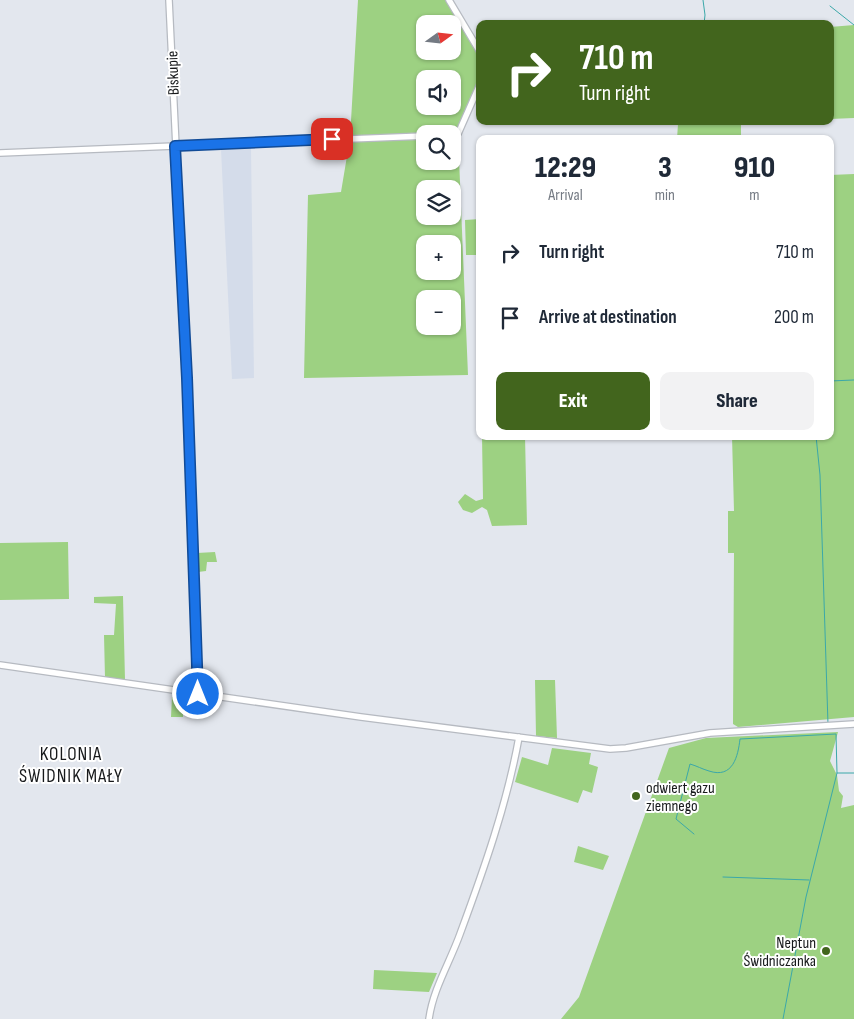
<!DOCTYPE html>
<meta charset="utf-8">
<style>
:root{--surface:#fff;--page:#f2f2f3;--text:#1f2937;--muted:#747a83;--accent:#42651d}
body{margin:0;font-family:"Sofia Sans Condensed",sans-serif;background:var(--page);color:var(--text);height:100vh;display:flex;flex-direction:column;font-size:19px;white-space:nowrap}
*{box-sizing:border-box;margin:0}
p{font-size:16px;color:var(--muted)}
.icon{flex:none;width:28px;height:28px;fill:none;stroke:currentColor;stroke-width:2;stroke-linecap:round;stroke-linejoin:round}
.map{position:relative;flex:1;overflow:hidden}
.side{position:absolute;left:476px;top:135px;width:358px;height:305px;display:flex;flex-direction:column;background:var(--surface);border-radius:10px;box-shadow:0 1px 4px #0004}
.side>*{flex:none}
.banner{position:absolute;left:476px;top:20px;width:358px;height:105px;border-radius:10px;box-shadow:0 1px 4px #0004;background:#42651d;color:#fff;overflow:hidden}
.needle{width:32px;rotate:75deg}
.tools{position:absolute;left:416px;top:15px;display:grid;gap:10px}
.tools a{display:grid;place-items:center;width:45px;height:45px;border-radius:10px;background:var(--surface);box-shadow:0 1px 4px #0004;font-size:25px}
.pin{position:absolute;display:grid;place-items:center;width:42px;height:42px;color:#fff;margin:-21px;border-radius:10px;box-shadow:0 2px 8px #0006}
.me{position:absolute;width:55px;margin:-28px;rotate:0deg;stroke-linejoin:round;filter:drop-shadow(0 0 4px #0008)}
.turn{display:flex;align-items:center;gap:18px;height:105px;padding:0 20px;font-size:22px}
.turn .icon{width:65px;height:65px;stroke-width:2.5}
.turn b{display:block;font-size:35px;line-height:42px}
.eta{display:flex;justify-content:space-evenly;align-items:center;height:85px;text-align:center}
.eta b{font-size:30px;font-weight:800;line-height:35px}
.primary-button{display:flex;gap:10px;margin-top:auto;padding:10px 20px}
.primary-button a{flex:1;height:58px;border-radius:10px;background:var(--accent);color:#fff;font-size:20px;font-weight:800;line-height:58px;text-align:center}
.primary-button a+a{background:var(--page);color:var(--text)}
ul{padding:0;list-style:none}
li{display:flex;align-items:center;gap:15px;height:65px;padding:0 20px}
li div{flex:1}
li b{display:block;font-size:19px}
li em{font-style:normal}
.map>svg:first-child{display:block}
</style>
<div class="map">
<svg width="854" height="1019" viewBox="0 0 854 1019">
<rect width="100%" height="100%" fill="#e3e7ee"/>
<path fill="#d4dcea" d="M251,148L254,378L232,379L221,149Z"/>
<path fill="#9dd182" fill-rule="evenodd" d="M358,0H449L480,52V84L458,134L468,375L304,378L308,195L341,192L350,138ZM425,24H452V51H425ZM425,79H452V106H425ZM425,134H452V161H425ZM425,189H452V216H425ZM425,244H452V271H425ZM425,299H452V326H425Z
M854,25V118L830,119V27Z
M741,122V139H677L678,124Z
M854,174V717L738,727L733,724L734,553H728V511H734L732,436H830V175Z
M480,219V255H466L465,220Z
M482,436H525L527,525L492,526L487,510L482,507L472,513L463,510L458,502L465,494L476,501L483,499Z
M68,542L69,599L0,600V543Z
M215,552L217,562H207L206,571L198,572L197,553Z
M123,596L125,680L105,678L104,635H114L116,604L94,603V597Z
M535,680H555L557,738L536,736Z
M172,697L183,698V717H171Z
M838,732L830,761L837,775L839,791L843,796L841,808L854,805V1019H561L579,997L669,748L706,738Z
M552,748L591,753L589,764L598,767L592,793L583,790L578,803L515,782L522,757L548,765Z
M578,846L609,856L603,870L574,862Z
M374,970L437,973L429,992L373,989Z"/>
<g fill="none" stroke-linecap="round" stroke-linejoin="round">
<path stroke="#3ba8a9" stroke-width="1" d="M703,0L705,15L704,24
M830,6L854,25
M830,381L854,380
M816,436L820,475L828,724
M837,773H854
M694,834L676,819L690,764C697,766 702,769 709,771C733,779 738,756 740,739L836,734L837,773L806,897L783,1019
M723,877L809,880"/>
<defs>
<path id="minor" d="M169,0L187,378L197,694
M449,0L480,52
M452,135L458,134L480,84
M0,153L425,136
M0,665L361,717L610,749L626,748L710,733L854,724
M429,1019C433,989 450,962 460,934C484,869 507,804 519,737"/>
</defs>
<use href="#minor" stroke="#b6bac1" stroke-width="8"/>
<use href="#minor" stroke="#fff" stroke-width="5.5"/>
</g>
<g fill="none" stroke-linecap="round" stroke-linejoin="round">
<defs>
<path id="route" d="M198,694L187,378L175,146L332,139"/>
</defs>
<use href="#route" stroke="#114b97" stroke-width="12"/>
<use href="#route" stroke="#1a73e8" stroke-width="9"/>
</g>
<g fill="#42651d" stroke="#fff" stroke-width="2">
<circle cx="636" cy="796" r="5"/>
<circle cx="826" cy="951" r="5"/>
</g>
<g text-anchor="middle" stroke-width="4" stroke-linejoin="round" paint-order="stroke">
<g font-size="16" fill="#17191b" stroke="#fff">
<text transform="translate(172 73) rotate(-92)" y="6">Biskupie</text>
</g>
<g font-size="16" fill="#17191b" stroke="#fff" text-anchor="start">
<text x="646" y="793">odwiert gazu<tspan x="646" dy="18">ziemnego</tspan></text>
<text x="816" y="948" text-anchor="end">Neptun<tspan x="816" dy="18">Świdniczanka</tspan></text>
</g>
<g font-size="19" letter-spacing="1" fill="#17191b" stroke="#fff">
<text x="71" y="760">KOLONIA<tspan x="71" dy="22">ŚWIDNIK MAŁY</tspan></text>
</g>
</g>
</svg>
<div class="tools">
<a><svg class="needle" viewBox="-14 -14 28 28"><path d="M0-13l5 13h-10z" fill="#e53935"/><path d="M0 13l5-13h-10z" fill="#747a83"/></svg></a>
<a><svg class="icon" aria-label="sound" viewBox="0 0 24 24"><path d="M4 9h4l5-4v14l-5-4H4zM17 9q2 3 0 6"/></svg></a>
<a><svg class="icon" aria-label="search" viewBox="0 0 24 24"><circle cx="10" cy="10" r="6"/><path d="M15 15l6 6"/></svg></a>
<a><svg class="icon" aria-label="layers" viewBox="0 0 24 24"><path d="M12 4l9 5-9 5-9-5zM3 14l9 5 9-5"/></svg></a>
<a>+</a>
<a>−</a>
</div>
<div class="pin" style="left:332px;top:139px;background:#d93025"><svg class="icon" aria-label="arrive" viewBox="0 0 24 24"><path d="M6 21V4h12l-3 4 3 4H6"/></svg></div>
<svg class="me" style="left:198px;top:694px" viewBox="-20 -20 40 40"><circle r="17" fill="#1a73e8" stroke="#fff" stroke-width="3"/><path d="M0-11L8 9 0 5-8 9z" fill="#fff"/></svg>
<div class="banner">
<div class="turn"><svg class="icon" aria-label="right" viewBox="0 0 24 24"><path d="M7 20v-9h11M14 6l5 5-5 5"/></svg><div><b>710 m</b>Turn right</div></div>
</div>
<section class="side">
<div class="eta">
<div><b>12:29</b><p>Arrival</p></div>
<div><b>3</b><p>min</p></div>
<div><b>910</b><p>m</p></div>
</div>
<ul>
<li><svg class="icon" aria-label="right" viewBox="0 0 24 24"><path d="M7 20v-9h11M14 6l5 5-5 5"/></svg><div><b>Turn right</b></div><em>710 m</em></li>
<li><svg class="icon" aria-label="arrive" viewBox="0 0 24 24"><path d="M6 21V4h12l-3 4 3 4H6"/></svg><div><b>Arrive at destination</b></div><em>200 m</em></li>
</ul>
<div class="primary-button"><a>Exit</a><a>Share</a></div>
</section>
</div>
